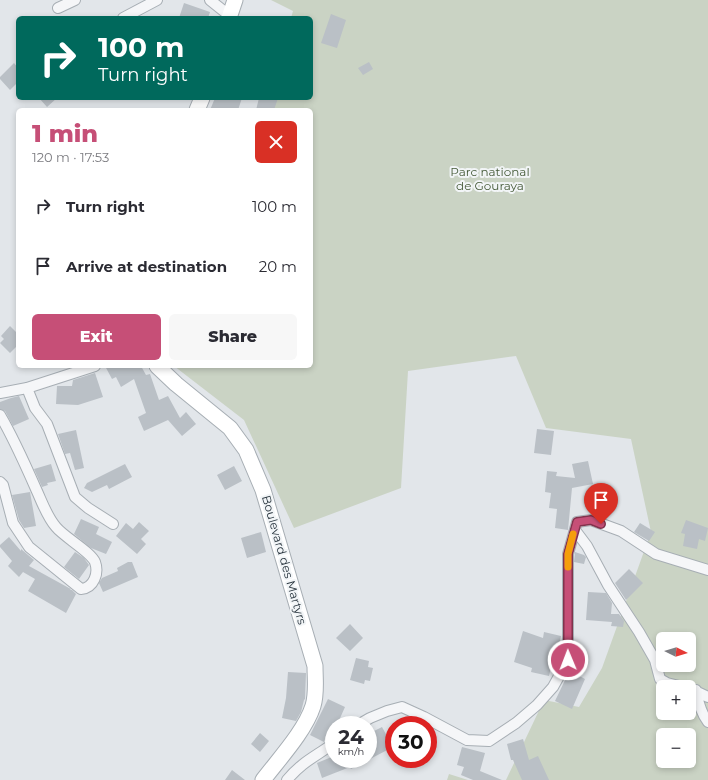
<!DOCTYPE html>
<meta charset="utf-8">
<style>
:root{--surface:#fff;--page:#f7f7f7;--text:#2b2b33;--muted:#7c7c81;--accent:#c64f77}
body{margin:0;font-family:Montserrat,sans-serif;background:var(--page);color:var(--text);height:100vh;display:flex;flex-direction:column;font-size:15px;white-space:nowrap}
*{box-sizing:border-box;margin:0}
p{font-size:13px;color:var(--muted)}
.icon{flex:none;width:22px;height:22px;fill:none;stroke:currentColor;stroke-width:2;stroke-linecap:round;stroke-linejoin:round}
.map{position:relative;flex:1;overflow:hidden}
.details{position:absolute;left:16px;top:108px;width:297px;height:260px;display:flex;flex-direction:column;background:var(--surface);border-radius:6px;box-shadow:0 2px 6px #0003}
.details>*{flex:none}
.banner{position:absolute;left:16px;top:16px;width:297px;height:84px;border-radius:6px;box-shadow:0 2px 6px #0003;background:#00695c;color:#fff;overflow:hidden}
.needle{width:26px;rotate:95deg}
.controls{position:absolute;left:656px;top:632px;display:grid;gap:8px}
.controls a{display:grid;place-items:center;width:40px;height:40px;border-radius:6px;background:var(--surface);box-shadow:0 2px 6px #0003;font-size:20px}
.speed{position:absolute;left:325px;top:716px;display:flex;gap:8px;font-size:20px;font-weight:700;text-align:center}
.speed>*{display:grid;place-content:center;width:52px;height:52px;border-radius:50%;background:var(--surface);box-shadow:0 2px 6px #0003;line-height:1}
.speed small{font-size:10px;font-weight:400}
.speed .limit{border:6px solid #d22;background:#fff;color:#111}
.pin{position:absolute;display:grid;place-items:center;width:34px;height:34px;color:#fff;margin:-41px -17px;border-radius:50% 50% 50% 0;rotate:-45deg;box-shadow:0 0 4px #0007}
.pin .icon{rotate:45deg}
.me{position:absolute;width:44px;margin:-22px;rotate:359deg;stroke-linejoin:round;filter:drop-shadow(0 0 3px #0008)}
.turn{display:flex;align-items:center;gap:14px;height:84px;padding:0 16px;font-size:18px}
.turn .icon{width:52px;height:52px;stroke-width:2.5}
.turn b{display:block;font-size:28px;line-height:34px}
.round{display:grid;place-items:center;flex:none;width:42px;height:42px;border-radius:6px;background:var(--page)}
.headline{display:flex;align-items:center;justify-content:space-between;height:68px;padding:0 16px}
h1{font-size:24px;font-weight:800;line-height:30px;color:var(--accent)}
.primary-button{display:flex;gap:8px;margin-top:auto;padding:8px 16px}
.primary-button a{flex:1;height:46px;border-radius:6px;background:var(--accent);color:#fff;font-size:16px;font-weight:800;line-height:46px;text-align:center}
.primary-button a+a{background:var(--page);color:var(--text)}
ul{padding:0;list-style:none}
li{display:flex;align-items:center;gap:12px;height:60px;padding:0 16px}
li div{flex:1}
li b{display:block;font-size:15px}
li em{font-style:normal}
.map>svg:first-child{display:block}
</style>
<div class="map">
<svg width="708" height="780" viewBox="0 0 708 780">
<rect width="100%" height="100%" fill="#e2e6ea"/>
<path fill="#cad3c4" fill-rule="evenodd" d="M271,0H708V780H506L544,700L579,707L602,668L651,532L631,439L546,428L516,356L408,371L401,488L294,528L244,420L174,366H311V110H262L266,98H311V18H291L293,11ZM663,639H689V665H663ZM663,687H689V713H663ZM663,735H689V761H663Z
M449,774L468,780H447Z"/>
<path fill="#bac0c6" d="M184,3L210,12L208,18H179Z
M331,14L346,20L337,48L321,43Z
M369,62L373,69L363,75L358,68Z
M14,63L18,68V82L10,90L0,79V77Z
M39,98H57L47,107Z
M215,98H242L238,110H210Z
M259,98H278L274,110H256Z
M10,326L18,334V345L10,353L0,343L4,339L1,336Z
M105,366H141L146,375L150,374L159,400L168,396L180,418L186,412L196,424L182,436L168,420L144,431L138,417L146,413L134,379L121,387L116,377L112,379Z
M95,373L103,397L78,405L56,404L57,386H72L73,380Z
M19,396L29,419L13,426L5,411L0,409V402L11,398Z
M537,429L554,431L551,455L534,453Z
M76,430L84,468L75,470L70,453L65,454L58,434Z
M588,461L593,484L572,488L568,530L555,528L557,509L549,508L551,493L545,492L547,471L557,472L556,476L575,478L572,464Z
M51,464L56,481L47,483L48,485L42,487L34,469Z
M125,464L132,477L109,489L107,485L92,492L84,488L87,483Z
M234,466L242,481L225,490L217,475Z
M30,492L36,526L24,528L19,520L12,495Z
M81,519L99,527L96,534L112,542L106,554L91,548L74,534Z
M686,520L708,528L705,541L699,539L697,549L683,546L685,534L681,533Z
M139,522L149,531L141,539L146,544L137,554L116,536L126,523L133,529Z
M640,523L655,532L649,541L634,532Z
M261,532L266,552L247,558L241,538Z
M9,537L21,551V549L34,560L29,566L69,588L71,589L70,590H72L76,594L66,613L28,591L35,579L23,572L19,577L8,566L12,561L0,547V545Z
M75,552L84,558L89,565L79,579L64,567Z
M575,552L584,555L586,557L584,564L574,562Z
M128,562H132L138,577L103,592L99,583L102,578L118,571L117,568Z
M629,569L643,583L626,600L615,583Z
M588,592L606,593L612,603L611,614H619L624,621L623,627L611,626L612,622L586,620Z
M350,624L363,638L350,651L336,638Z
M523,631L543,638L544,632L561,636L558,650L555,649L549,676L531,672L532,668L514,662Z
M356,658L369,661L368,667L373,668L370,681L365,680L364,684L350,680Z
M288,672L306,673L305,699L304,700L301,712L296,721L282,718L286,698Z
M572,672L585,679L572,709L555,701L566,678L569,679Z
M328,699L345,707L337,725H334V731L331,737L326,736L324,742L310,735Z
M382,727L393,747L351,769L350,767L322,778L317,763L334,756V759H368V734Z
M260,733L269,741L260,752L251,744Z
M523,739L529,760L538,756L549,780H522L513,760H511L507,744Z
M462,747L485,753L480,771L502,780H473L461,775L464,767L457,765Z
M232,770L245,780H225Z"/>
<g fill="none" stroke-linecap="round" stroke-linejoin="round">
<defs>
<path id="street" d="M210,0L230,16
M58,8L75,0
M123,18L157,0
M27,388L35,408L47,424L75,497L88,508L113,524
M0,393L27,388L95,366
M0,415C14,439 25,464 36,489C42,502 47,517 56,527C64,537 91,552 95,562C99,573 94,588 81,589L29,547L13,523L3,485L0,482
M575,530L587,546L608,585L639,632L655,660L660,679L667,683L683,687
M691,689L708,697
M696,690C698,702 701,713 708,722
M358,725L370,718L387,711L402,707L424,717L467,740L489,741L516,723L537,705L553,687L568,660V554L577,522L591,520L621,531L656,554L708,570
M287,780C303,761 315,757 334,743"/>
<path id="secondary" d="M229,18L235,0
M197,110L202,98
M157,366L176,384L230,428L246,450L263,490L315,666C315,680 317,693 313,706C305,731 279,759 263,780"/>
</defs>
<use href="#street" stroke="#a7aeb4" stroke-width="12"/>
<use href="#secondary" stroke="#a7aeb4" stroke-width="17"/>
<use href="#street" stroke="#f5f6f8" stroke-width="10"/>
<use href="#secondary" stroke="#fff" stroke-width="15"/>
</g>
<g fill="none" stroke-linecap="round" stroke-linejoin="round">
<defs>
<path id="route" d="M568,660V554L577,522L591,520L601,524"/>
</defs>
<use href="#route" stroke="#81334d" stroke-width="10"/>
<use href="#route" stroke="#c64f77" stroke-width="7"/>
<path stroke="#f59e0b" stroke-width="7" d="M568,567V554L573,534"/>
</g>
<g text-anchor="middle" stroke-width="4" stroke-linejoin="round" paint-order="stroke">
<g font-size="12" fill="#465b39" stroke="#f2f5f7">
<text x="490" y="176">Parc national<tspan x="490" dy="14">de Gouraya</tspan></text>
</g>
<g font-size="12" fill="#2b3740" stroke="#f2f5f7">
<text transform="translate(284 560) rotate(74)" y="4">Boulevard des Martyrs</text>
</g>
</g>
</svg>
<div class="controls">
<a><svg class="needle" viewBox="-14 -14 28 28"><path d="M0-13l5 13h-10z" fill="#e53935"/><path d="M0 13l5-13h-10z" fill="#7c7c81"/></svg></a>
<a>+</a>
<a>−</a>
</div>
<div class="speed"><div>24<small>km/h</small></div><div class="limit">30</div></div>
<div class="pin" style="left:601px;top:524px;background:#d93025"><svg class="icon" aria-label="arrive" viewBox="0 0 24 24"><path d="M6 21V4h12l-3 4 3 4H6"/></svg></div>
<svg class="me" style="left:568px;top:660px" viewBox="-20 -20 40 40"><circle r="17" fill="#c64f77" stroke="#fff" stroke-width="3"/><path d="M0-11L8 9 0 5-8 9z" fill="#fff"/></svg>
<div class="banner">
<div class="turn"><svg class="icon" aria-label="right" viewBox="0 0 24 24"><path d="M7 20v-9h11M14 6l5 5-5 5"/></svg><div><b>100 m</b>Turn right</div></div>
</div>
<section class="details">
<div class="headline"><div><h1>1 min</h1><p>120 m · 17:53</p></div><a class="round" style="background:#d93025;color:#fff"><svg class="icon" aria-label="close" viewBox="0 0 24 24"><path d="M6 6l12 12M18 6L6 18"/></svg></a></div>
<ul>
<li><svg class="icon" aria-label="right" viewBox="0 0 24 24"><path d="M7 20v-9h11M14 6l5 5-5 5"/></svg><div><b>Turn right</b></div><em>100 m</em></li>
<li><svg class="icon" aria-label="arrive" viewBox="0 0 24 24"><path d="M6 21V4h12l-3 4 3 4H6"/></svg><div><b>Arrive at destination</b></div><em>20 m</em></li>
</ul>
<div class="primary-button"><a>Exit</a><a>Share</a></div>
</section>
</div>
